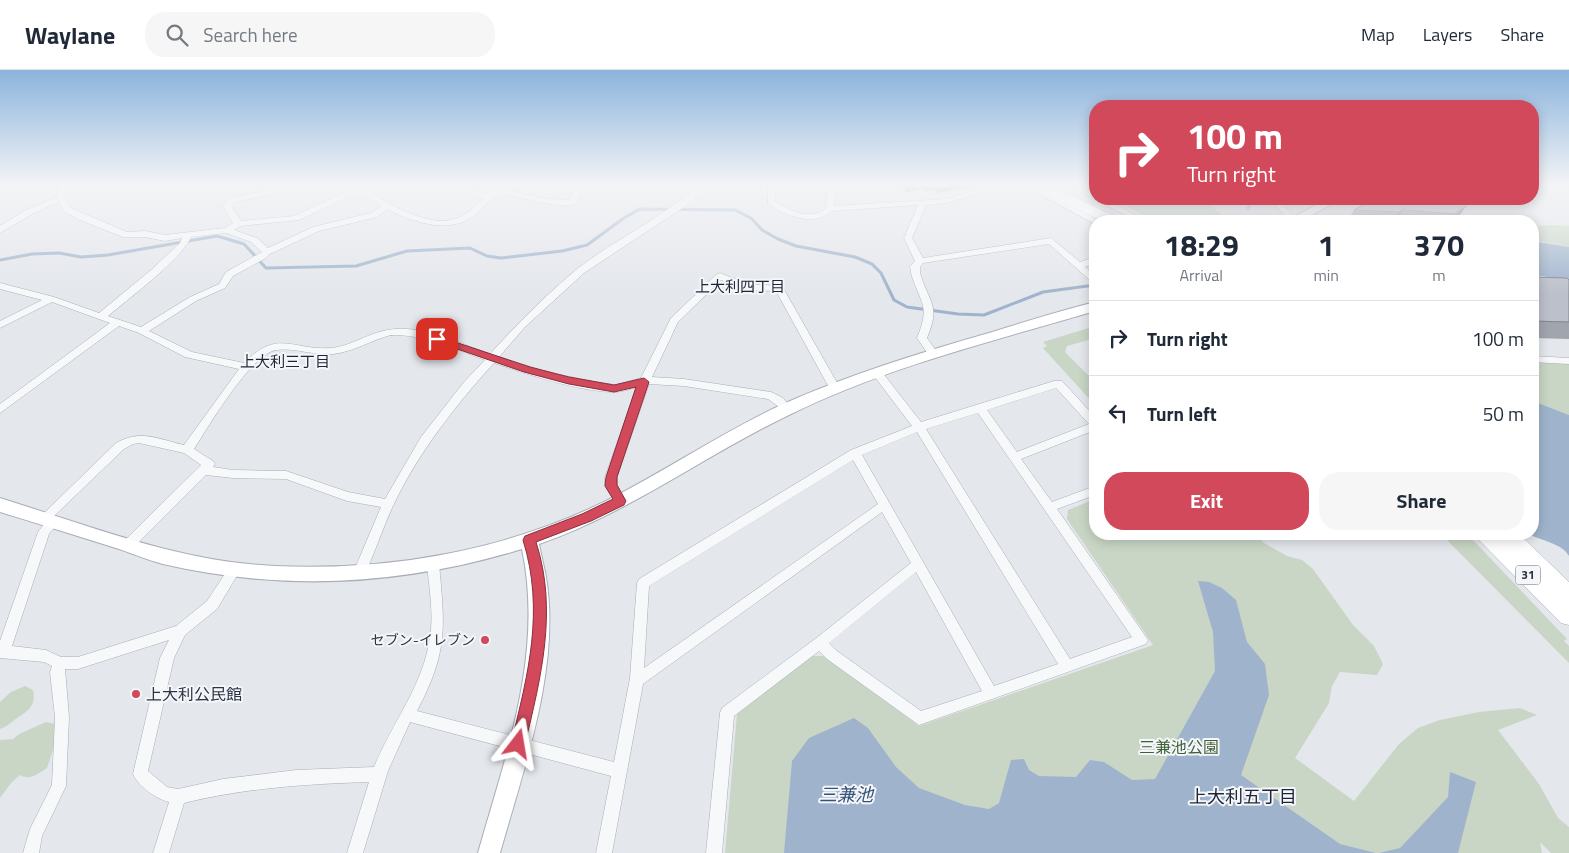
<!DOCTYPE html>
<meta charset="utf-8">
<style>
:root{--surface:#fff;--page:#f6f6f7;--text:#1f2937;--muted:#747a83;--line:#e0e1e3;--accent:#d1495b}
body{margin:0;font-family:"Titillium Web","Noto Sans JP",sans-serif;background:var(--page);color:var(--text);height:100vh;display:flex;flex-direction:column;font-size:19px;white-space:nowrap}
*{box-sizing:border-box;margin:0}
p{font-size:16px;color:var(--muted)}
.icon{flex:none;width:28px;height:28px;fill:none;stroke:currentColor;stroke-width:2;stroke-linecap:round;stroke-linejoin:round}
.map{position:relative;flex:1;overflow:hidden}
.side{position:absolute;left:1089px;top:145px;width:450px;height:325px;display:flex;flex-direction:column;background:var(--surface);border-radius:20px;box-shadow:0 2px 12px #0003}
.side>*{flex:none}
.banner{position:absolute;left:1089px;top:30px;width:450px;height:105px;border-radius:20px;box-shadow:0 2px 12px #0003;background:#d1495b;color:#fff;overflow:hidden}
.pin{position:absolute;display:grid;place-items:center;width:42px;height:42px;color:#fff;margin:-21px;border-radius:10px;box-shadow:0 2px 8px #0006}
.me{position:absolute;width:55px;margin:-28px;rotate:14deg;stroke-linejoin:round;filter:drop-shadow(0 0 4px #0008)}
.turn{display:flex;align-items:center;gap:18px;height:105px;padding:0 15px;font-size:22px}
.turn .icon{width:65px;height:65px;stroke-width:2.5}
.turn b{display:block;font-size:35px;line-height:42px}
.eta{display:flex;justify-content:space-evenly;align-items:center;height:85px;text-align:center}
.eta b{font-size:30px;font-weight:700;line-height:35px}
.action{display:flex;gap:10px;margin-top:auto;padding:10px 15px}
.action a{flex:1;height:58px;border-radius:20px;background:var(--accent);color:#fff;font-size:20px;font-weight:700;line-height:58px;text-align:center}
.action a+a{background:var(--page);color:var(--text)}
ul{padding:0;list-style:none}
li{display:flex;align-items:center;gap:15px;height:75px;padding:0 15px;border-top:1px solid var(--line)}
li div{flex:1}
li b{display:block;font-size:19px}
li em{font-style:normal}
header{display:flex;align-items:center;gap:30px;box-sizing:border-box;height:70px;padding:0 25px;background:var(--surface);border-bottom:1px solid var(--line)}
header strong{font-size:24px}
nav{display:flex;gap:28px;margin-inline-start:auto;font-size:18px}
.search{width:350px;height:45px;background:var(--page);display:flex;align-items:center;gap:12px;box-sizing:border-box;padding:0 18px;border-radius:20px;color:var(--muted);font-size:19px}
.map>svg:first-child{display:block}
</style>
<header>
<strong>Waylane</strong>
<div class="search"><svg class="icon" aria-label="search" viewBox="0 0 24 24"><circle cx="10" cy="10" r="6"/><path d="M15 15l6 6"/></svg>Search here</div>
<nav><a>Map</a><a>Layers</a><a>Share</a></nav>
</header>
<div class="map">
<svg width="1569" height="783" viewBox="0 0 1569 783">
<rect width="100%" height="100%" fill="#e4e7ec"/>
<path fill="#c9d6c5" d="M1114,129H1203L1230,151H1154Z
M1549,155L1569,156V177L1533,170L1532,157Z
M1095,256V268L1067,276L1065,282L1095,312V335L1043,278L1047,276L1043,272Z
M1533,292L1569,293V345L1533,331Z
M1095,429V464H1256L1264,473L1287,486L1302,490L1313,499L1353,555L1374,576L1383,594L1377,605L1340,602L1332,616L1329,633L1295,688L1354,731L1399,674L1418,658L1440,650L1479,642L1520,638L1537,645L1498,660L1539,714L1558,748L1569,757V783H1551L1540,772L1542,783H725L737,644L812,586H825L919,656L1153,575L1067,449L1068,440Z
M1441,464H1466L1473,470L1567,569L1564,571L1569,576V593Z
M25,616L33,620C36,636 29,640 17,648C11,652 7,657 0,659V632L11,622Z
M46,652L55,654V674L47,698C39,703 30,711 20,705L11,713L0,728V670L13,669L19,664Z"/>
<path fill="#9fb4cc" d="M1532,171L1569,177V210L1534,205L1533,202Z
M1533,331L1569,345V486C1562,473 1541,471 1529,464H1532Z
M1198,511L1209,512L1222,518L1236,530L1247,572L1265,594L1269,625L1241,705L1340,774L1376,783H784L792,691L809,668L854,648L868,658L896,697L919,718L965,735L989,739L999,733L1011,690L1024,689L1029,700L1039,706L1076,707L1090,690L1104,692L1132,710L1155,709L1215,601L1213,562Z
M1450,702L1476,712L1458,783H1379L1400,778L1448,727Z"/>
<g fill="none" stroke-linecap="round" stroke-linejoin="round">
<path stroke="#9fb4cc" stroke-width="3" d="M1248,138L1254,129
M0,190L32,184L59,183L81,187L108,185L217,166L244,174L266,198L356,196L407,181L470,178L487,186L501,188L562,181L587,175L624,148L640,139L735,140L751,148L762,160L778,169L796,176L855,187L872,194L881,203L894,230L907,237L958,244L984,245L1043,222L1095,215"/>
<defs>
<path id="street" d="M58,115H66L65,128L71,138L127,162L145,161L165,165L225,158L233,153L223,136L229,128L270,120L280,115H291L275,124L235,132L231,136L241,151L294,146L360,115H371L365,119C388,133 427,158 455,149C466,146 475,136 483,128L439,115H453L487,124L498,118L546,129L569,130L577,115H585C582,120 579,133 573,135C562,139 513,126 499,123C489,131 481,141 470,148C446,164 410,151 387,139L377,147L319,161L270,184L266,188L233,206L225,218L196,231L149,261L192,282L244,293C278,258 292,281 332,278C350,276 366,265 383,261C418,252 458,273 490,284C517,254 546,225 577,199C616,169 662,148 699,115H708L687,135L584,203L525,257L499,287L551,303L596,312L616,315L641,308L671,248L717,204L720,203L747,214L782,216L840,318L835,322L831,321L776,221L746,220L721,210L678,252L652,307L684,309L771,322L783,328L792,339L787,343L768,329L684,316L649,314L617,407V415L626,431L624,434H616L605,415V407L637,317C630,319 622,322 615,322C580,322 527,304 494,293C455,336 418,383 393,436C382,459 375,484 363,507L359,508L355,507L353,503L381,437L347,431L286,409L233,408L206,405L132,479L128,480L124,479L122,475L124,471L201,395L184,383L139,373L133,374L124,379L53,447L57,449L59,452L49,464L12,576L46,580L61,587H78L176,556L207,531L230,496L234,495L238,496L240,500L238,504L217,539L185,565L174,588L148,701L167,717L178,719L223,709L296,700L374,697C392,653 424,614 430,567C434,543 429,518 427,494L429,490L433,489L437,490L439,494C445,558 448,582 417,641L614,692L630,608L637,513L639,509L851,380L912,356L874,306L873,304L878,300L882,302L921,352L1054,311H1062L1095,347V360L1021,389L1052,432L1095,416V425L1057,439L1148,570L1146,574L919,655L827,589L819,581L734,646L722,783H706L720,643L722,638L815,569L911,493L882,442L643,614L612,783H596L611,706L410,652L388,701L363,783H347L369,712C306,714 245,718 184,733L169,783H153L169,732C156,729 138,716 133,704L160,588L169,570L78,599H65L69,647L66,716L42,766L39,783H23L30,759L52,715L55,647L50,602L52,596L44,592L0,588V571L38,462L44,454L40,452L38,449L116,373C141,359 158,369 184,375L239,299L185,287L139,263L119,256L0,343V334L110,253L52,232L0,258V251L42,230L0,219V213L54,227L99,243L151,200L180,173L182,168L165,171L145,167H123L80,150L65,142L59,132L32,144L0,163V156L26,140L57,127ZM359,122L381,136L371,143L313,157L268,178L257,168L234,160L240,156L299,150ZM226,163L251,172L262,182L226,202L219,214L190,227L141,257L108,246C128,229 182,189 191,167ZM391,265C424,264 455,279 485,290L464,312L421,367L385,429L348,422L286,401L233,400L213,397L215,394L213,391L194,379C208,357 251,284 276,280C295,277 314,286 333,284C353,282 371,270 391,265ZM1056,318L1089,354L1017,382L987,340ZM978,343L1132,567L1070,589L926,359ZM917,362L1058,594L994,616L862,385ZM853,390L878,434L644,598L649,516ZM916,502L982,621L921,641L837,581L829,573Z
M768,115H776L775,131C789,141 812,151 826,138L828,115H836L834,136L946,129L993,115H1006L946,133L926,135L912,168L923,188L1051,168L1080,192L1095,187V193L1085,197L1095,205V213L1092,212L1049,174L923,193L920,197V203C929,233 941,235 927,268L939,285L934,288L930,287L917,268C931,234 920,234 911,203L910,196L915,191L904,168L918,135L832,141C815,157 785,146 768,134Z
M1023,115H1033L1100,151L1093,153Z
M1067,115H1078L1095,124V129H1105L1147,151H1137Z
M1269,129H1277L1298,151H1290Z
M1444,129H1452L1468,151H1460Z
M1532,286L1569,288V294L1532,292Z"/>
<path id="secondary" d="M1326,129H1340L1302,151H1287Z
M1095,232V241C993,271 887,297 791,344C705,385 629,443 539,474C541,485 544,496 546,507C561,597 524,697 500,783H478C506,684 544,583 522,479C405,515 283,522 163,494C148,490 134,484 119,479C80,467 40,454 0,442V428C90,456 180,492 275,496C390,501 505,481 608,430C667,400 721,363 781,335C848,305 919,283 989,263C1024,252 1060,241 1095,232Z"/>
<path id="primary" d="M1032,115H1050L1118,148L1120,151H1102L1034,118Z
M1476,464H1519L1569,512V555L1561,553L1479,470Z"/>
</defs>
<use href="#street" stroke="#a9aeb7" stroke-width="1"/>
<use href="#secondary" stroke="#a9aeb7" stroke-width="2"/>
<use href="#primary" stroke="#a3abb8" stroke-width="1"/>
<use href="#street" fill="#f7f8fa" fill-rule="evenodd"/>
<use href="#secondary" fill="#fff" fill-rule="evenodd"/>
<use href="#primary" fill="#fff" fill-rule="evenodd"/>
</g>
<path fill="#a1a5ae" d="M901,115H977L976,116L937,123L934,120L925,121L923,119L906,122Z
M1464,129L1456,151H1347L1354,140Z
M1532,207L1569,210V269L1532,268Z"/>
<path fill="#83868d" d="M907,115H924L923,119L906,122Z
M925,115H935L934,120L925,121Z
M938,115H977L976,116L937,123Z
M1467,135L1456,151H1450L1455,144Z
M1403,140L1396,151H1393L1399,142Z"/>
<path fill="#bbc0ca" stroke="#83868d" d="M1375,129H1464L1467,135L1455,144L1403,140L1399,142L1354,140Z
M1532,207L1567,208L1569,210V252L1532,251Z"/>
<linearGradient id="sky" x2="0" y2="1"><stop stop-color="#8bb4dd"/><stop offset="0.51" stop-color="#f3f4f6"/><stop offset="1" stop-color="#f3f4f6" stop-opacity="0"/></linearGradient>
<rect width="1569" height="225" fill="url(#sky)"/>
<path fill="#d1495b" stroke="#882f3b" d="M437,266L530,297L569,307L614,315L644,308L649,312L617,407V415L626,431L624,435L591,451L536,472C558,540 541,607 525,674L523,679L518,681L513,679L511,674C528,604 545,541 523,470L525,466L582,444L613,429L605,416L606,407L636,317L614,322L569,314L524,302L434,271L432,269Z"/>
<g fill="#d1495b" stroke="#f4f6f9" stroke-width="2">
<circle cx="485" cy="570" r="5"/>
<circle cx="136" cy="624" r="5"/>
</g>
<g text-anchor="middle" stroke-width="4" stroke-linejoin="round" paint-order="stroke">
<rect fill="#f4f6f9" stroke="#676e7b" stroke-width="1" x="1515.5" y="495.5" width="25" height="19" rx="4"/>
<g font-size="12" font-weight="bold" fill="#2b3445">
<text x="1528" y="509">31</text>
</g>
<g font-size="14" fill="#2b3445" stroke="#f4f6f9" text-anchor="end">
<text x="475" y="575">セブン-イレブン</text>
</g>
<g font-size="15" fill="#1d2536" stroke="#f4f6f9">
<text x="740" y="222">上大利四丁目</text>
<text x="285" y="297">上大利三丁目</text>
</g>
<g font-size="16" fill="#2b3445" stroke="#f4f6f9" text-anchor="start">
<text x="146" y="630">上大利公民館</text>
</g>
<g font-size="16" fill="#3f6138" stroke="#f4f6f9">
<text x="1179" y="683">三兼池公園</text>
</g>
<g font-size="18" font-style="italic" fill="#34527a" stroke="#f4f6f9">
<text x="846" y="731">三兼池</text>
</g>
<g font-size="18" fill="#1d2536" stroke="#f4f6f9">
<text x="1243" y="733">上大利五丁目</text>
</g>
</g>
</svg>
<div class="pin" style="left:437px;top:269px;background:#d93025"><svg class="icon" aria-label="arrive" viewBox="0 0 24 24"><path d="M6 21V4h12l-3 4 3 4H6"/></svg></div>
<svg class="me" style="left:518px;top:674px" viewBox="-20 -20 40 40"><path d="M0-17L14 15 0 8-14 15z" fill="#d1495b" stroke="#fff" stroke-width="4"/></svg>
<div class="banner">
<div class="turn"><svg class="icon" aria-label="right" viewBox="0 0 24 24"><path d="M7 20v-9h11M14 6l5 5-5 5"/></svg><div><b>100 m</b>Turn right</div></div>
</div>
<section class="side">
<div class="eta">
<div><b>18:29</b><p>Arrival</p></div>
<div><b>1</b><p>min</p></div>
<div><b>370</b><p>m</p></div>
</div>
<ul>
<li><svg class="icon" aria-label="right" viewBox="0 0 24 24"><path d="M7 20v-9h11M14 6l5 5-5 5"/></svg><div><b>Turn right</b></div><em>100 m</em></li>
<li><svg class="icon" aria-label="left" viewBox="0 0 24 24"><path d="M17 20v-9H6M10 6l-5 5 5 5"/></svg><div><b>Turn left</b></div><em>50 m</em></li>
</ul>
<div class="action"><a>Exit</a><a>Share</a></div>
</section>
</div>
